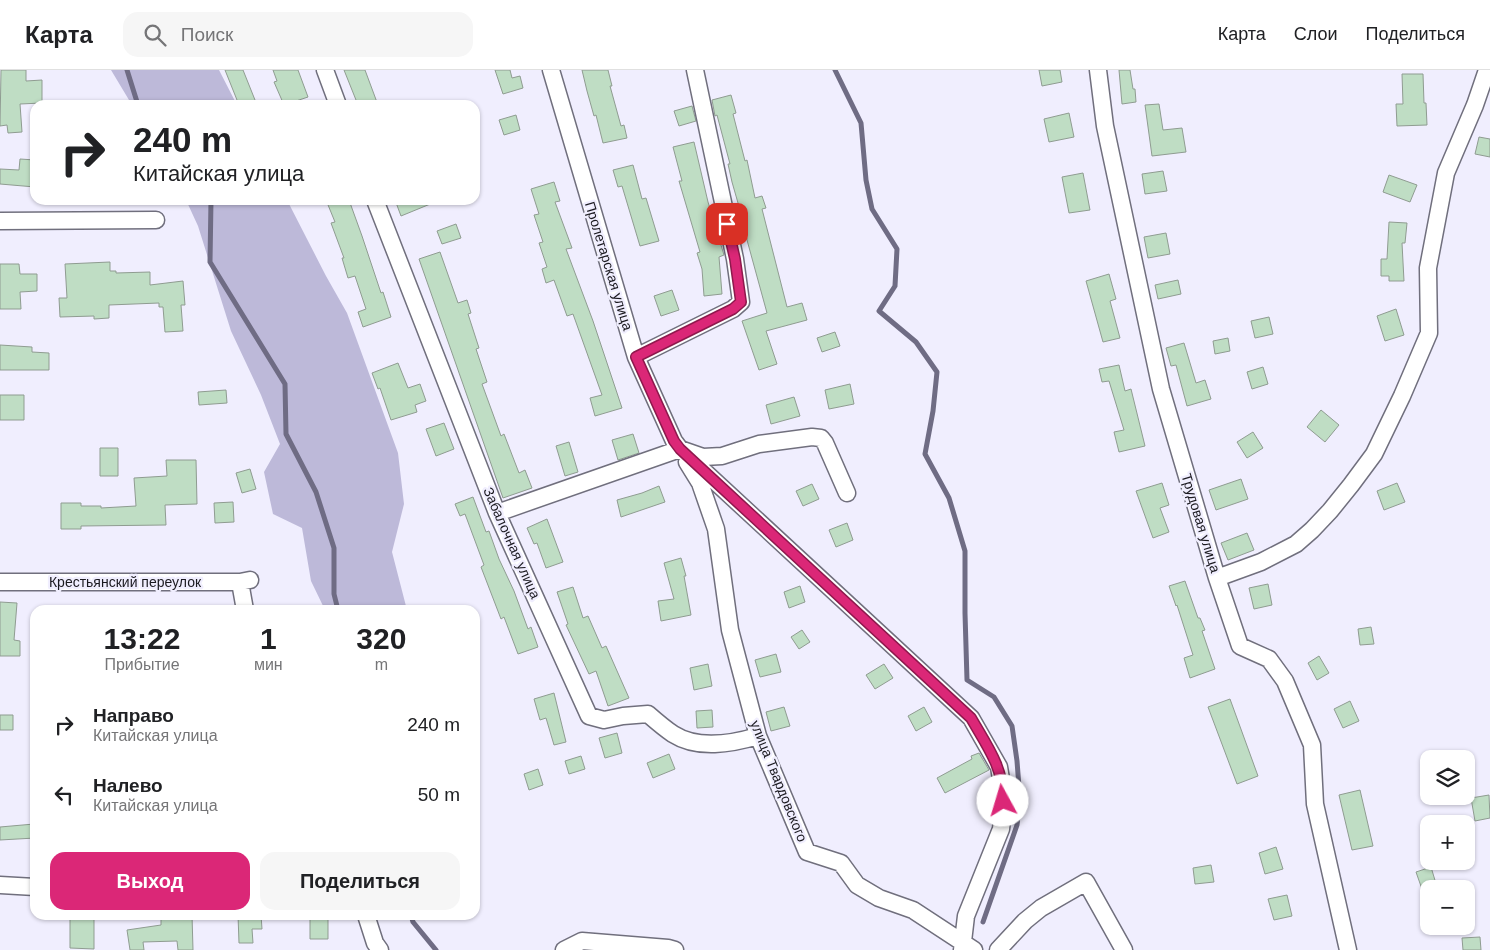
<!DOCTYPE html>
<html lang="ru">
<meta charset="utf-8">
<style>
:root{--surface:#fff;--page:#f6f6f6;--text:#202124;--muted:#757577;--line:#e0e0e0;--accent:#db2777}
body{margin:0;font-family:Arial,sans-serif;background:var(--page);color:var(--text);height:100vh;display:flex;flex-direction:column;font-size:19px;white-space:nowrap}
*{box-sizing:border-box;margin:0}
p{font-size:16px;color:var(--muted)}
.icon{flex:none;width:28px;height:28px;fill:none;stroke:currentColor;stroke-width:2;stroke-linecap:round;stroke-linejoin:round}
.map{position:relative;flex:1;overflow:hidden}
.side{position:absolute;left:30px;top:535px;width:450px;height:315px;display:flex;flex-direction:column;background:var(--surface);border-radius:15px;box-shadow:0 1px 4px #0004}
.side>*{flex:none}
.top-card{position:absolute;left:30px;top:30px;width:450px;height:105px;border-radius:15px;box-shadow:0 1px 4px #0004;background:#fff;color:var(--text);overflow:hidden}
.fabs{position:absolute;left:1420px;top:680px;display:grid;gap:10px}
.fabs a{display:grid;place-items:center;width:55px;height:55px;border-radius:10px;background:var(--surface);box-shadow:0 1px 4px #0004;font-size:25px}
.pin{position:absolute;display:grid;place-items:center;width:42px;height:42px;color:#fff;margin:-21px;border-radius:10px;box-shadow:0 2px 8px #0006}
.me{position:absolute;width:55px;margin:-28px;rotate:354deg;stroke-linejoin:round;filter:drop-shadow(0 0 4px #0008)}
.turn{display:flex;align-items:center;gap:18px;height:105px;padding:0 20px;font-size:22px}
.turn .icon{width:65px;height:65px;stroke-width:2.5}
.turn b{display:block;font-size:35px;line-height:42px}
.eta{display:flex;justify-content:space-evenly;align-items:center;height:85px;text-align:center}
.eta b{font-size:30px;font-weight:600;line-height:35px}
.primary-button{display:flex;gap:10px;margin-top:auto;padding:10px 20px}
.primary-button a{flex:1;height:58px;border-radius:15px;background:var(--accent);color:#fff;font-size:20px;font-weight:600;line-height:58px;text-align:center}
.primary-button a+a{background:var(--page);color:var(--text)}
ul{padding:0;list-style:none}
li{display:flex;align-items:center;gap:15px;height:70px;padding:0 20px}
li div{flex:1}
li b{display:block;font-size:19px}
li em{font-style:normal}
header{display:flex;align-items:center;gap:30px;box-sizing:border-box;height:70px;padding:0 25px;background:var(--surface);border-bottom:1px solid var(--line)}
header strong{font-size:24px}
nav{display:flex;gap:28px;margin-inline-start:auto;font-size:18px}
.search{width:350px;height:45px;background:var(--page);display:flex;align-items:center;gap:12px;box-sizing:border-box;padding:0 18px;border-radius:15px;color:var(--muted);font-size:19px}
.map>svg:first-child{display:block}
</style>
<header>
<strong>Карта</strong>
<div class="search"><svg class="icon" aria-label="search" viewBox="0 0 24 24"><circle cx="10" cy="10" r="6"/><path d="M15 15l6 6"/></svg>Поиск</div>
<nav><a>Карта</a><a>Слои</a><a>Поделиться</a></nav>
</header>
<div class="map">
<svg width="1490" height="880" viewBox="0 0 1490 880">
<rect width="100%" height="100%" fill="#f0eefe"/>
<path fill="#bdb9d9" d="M111,0H219L237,35H132Z
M186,130H287L326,206L347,243L398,383L404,434L392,482L407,540H325L311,511L302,458L273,444L264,402L280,374L261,325L231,261L198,156Z"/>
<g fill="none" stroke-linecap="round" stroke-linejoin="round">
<path stroke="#6f6c84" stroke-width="5" d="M127,0L138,35
M835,0L861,53L866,110L872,139L897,179L895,216L879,241L916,272L937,302L933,341L925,384L949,428L965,481V543L967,610L994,627L1012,656L1017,691L1020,730L1017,755L983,852
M211,130L210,192L285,314L286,364L316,422L334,478V524L338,540
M411,845L413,852L436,880"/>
</g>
<path fill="#bfddc4" stroke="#8f9c91" d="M1,0H26V11L42,10V33L20,34L22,62L8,63L7,55L0,56Z
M225,0H243L257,35H239Z
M273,0H298L308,27L284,35L274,12L277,11Z
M344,0H365L378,35H358Z
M495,0H510L512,8L520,6L523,18L503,24Z
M582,0H608L612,16H610L621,56L624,55L627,68L603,73L596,45L594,46L587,21Z
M1039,0H1060L1062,12L1042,16Z
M1119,0H1130L1133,19H1135L1136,32L1122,34Z
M1402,4H1423L1424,33H1426L1427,55L1397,56L1396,34H1403Z
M731,25L736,43L733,44L745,91L747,90L755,128L762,126L766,138L762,139L787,237L802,233L807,250L766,261L777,294L759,300L742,251L767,243L747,170L744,154L732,112L728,94H730L717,45L715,46L712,30Z
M1159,34L1163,60L1182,58L1186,82L1152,86L1145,35Z
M692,36L696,51L679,56L674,41Z
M1069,43L1074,67L1049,72L1044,49Z
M516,45L520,60L504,65L499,50Z
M1479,67L1490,69V87L1475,84Z
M694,72L708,132L724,185L719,187L722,224L704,226L702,199L697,183L700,182L679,111H682L673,77Z
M20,89L35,90V117L0,114V99L19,100Z
M633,95L642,129L646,128L659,171L640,176L622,116L618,117L613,100Z
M1163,101L1167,121L1145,124L1142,104Z
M1083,103L1090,140L1069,143L1062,107Z
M1389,105L1417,115L1410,132L1383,122Z
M554,112L560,131L555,132L572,178L566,179L593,251L622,338L595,346L590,328L602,325L573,244L567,246L554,210L546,213L542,199L547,197L539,173L543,172L534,145L539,144L531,119Z
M326,130H349L362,166L381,223L383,222L391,247L363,257L358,242L366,239L355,206L348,208L342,188H344L331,153L335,152Z
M395,130H440L401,146Z
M1389,152L1407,153L1405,173H1402L1404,211H1389V206H1381V189H1387Z
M456,154L461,168L442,174L437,161Z
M1166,163L1170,184L1148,188L1144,167Z
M440,182L458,233L467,230L471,243L468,244L479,278L476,279L487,312L482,314L501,366L504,364L519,403L525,400L532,418L503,428L419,189Z
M110,192V201H116V203L150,202V215L183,211L185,235H181L183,261L165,262L163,237H159V233L109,235V248L94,249V246L60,247L59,228H67L65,194Z
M0,194H19L20,204H37V221L20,222L21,239H0Z
M1109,204L1116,229L1110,231L1120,268L1103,272L1086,211Z
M1178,210L1181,224L1158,229L1155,215Z
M672,220L679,240L661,246L654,226Z
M1396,239L1404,265L1385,271L1377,246Z
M1269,247L1273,264L1255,268L1251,251Z
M835,262L840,276L822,282L817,268Z
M1228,268L1230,281L1215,284L1213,271Z
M1184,273L1196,313L1205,310L1211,329L1187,336L1176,295L1171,296L1166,278Z
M0,275L32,277V282L49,283V300H0Z
M398,293L408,318L420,314L426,331L415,335L417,342L391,350L380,318L378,319L372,303Z
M1119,295L1125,321L1131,319L1145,376L1119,382L1114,362L1124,360L1109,311L1102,312L1099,299Z
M1263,297L1268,314L1252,319L1247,302Z
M850,314L854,334L829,339L825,320Z
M226,320L227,333L199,335L198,322Z
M0,325H24V350H0Z
M794,327L800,346L771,354L766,335Z
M1321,340L1339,355L1325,372L1307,357Z
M444,353L454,379L436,386L426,359Z
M1253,362L1263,378L1247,388L1237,372Z
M633,364L639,383L618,390L612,370Z
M569,372L578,402L565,406L556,376Z
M100,378H118V406H100Z
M166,390H196L197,434L165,435L166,455L81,456V459H61V433H81V436H101V438L136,436L134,408L167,406Z
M250,399L256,419L242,423L236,403Z
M1241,409L1248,429L1216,440L1209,420Z
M1162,413L1169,435L1160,438L1169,462L1153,468L1136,421Z
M1397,413L1405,432L1384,440L1377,421Z
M812,414L819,429L803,436L796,421Z
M659,416L665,432L621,447L617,430L642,423Z
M473,427L486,462L489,461L499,489L514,521L528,559L531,557L538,577L518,584L504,547L501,549L481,497L484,495L465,444L460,446L455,434Z
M233,432L234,452L215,453L214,433Z
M547,449L563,492L546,498L537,473L534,474L527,458Z
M847,453L853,470L836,477L829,460Z
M1247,463L1254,480L1228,490L1221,473Z
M681,488L686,506H684L691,545L661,551L658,531L674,529L664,493Z
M1185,511L1198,548H1200L1205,560L1202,561L1215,599L1190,608L1184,588L1193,585L1177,535L1176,536L1169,516Z
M1268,514L1272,535L1254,539L1249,518Z
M800,516L805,532L789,538L784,522Z
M573,517L583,548L588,546L602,578L606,576L629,628L608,636L596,601L589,604L566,555L568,554L557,522Z
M0,532L17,533L14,570L20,571V586H0Z
M1371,557L1374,574L1360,575L1358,559Z
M802,560L810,572L799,579L791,567Z
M776,584L781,602L760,607L755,590Z
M1319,586L1329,603L1317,610L1308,593Z
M708,594L712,616L694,620L690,598Z
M884,594L893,608L875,619L866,605Z
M554,623L566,672L554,675L546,648L540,650L534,629Z
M1230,629L1258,706L1237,714L1208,637Z
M1350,631L1359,651L1343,658L1334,639Z
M784,637L790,656L771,661L766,642Z
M924,637L932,652L916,661L908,646Z
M712,640L713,657L697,658L696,641Z
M0,645H13V660H0Z
M617,663L622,683L605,688L599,668Z
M979,683L989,700L945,723L937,708L972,689L971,686Z
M669,684L675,699L653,708L647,693Z
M581,686L585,699L569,704L565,691Z
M538,699L543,715L529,720L524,704Z
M1360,720L1373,776L1352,780L1339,725Z
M1489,725L1490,748L1475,751L1471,728Z
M34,754L35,768L0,770V757Z
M1276,777L1283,799L1265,804L1259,783Z
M1211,795L1214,812L1195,814L1193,798Z
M1431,797L1437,817L1423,822L1416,802Z
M1287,825L1292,846L1274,850L1268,829Z
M70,845H94V879L70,878Z
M161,845H192L193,880H178L177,871L143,872L144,880H130L127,860L161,855Z
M238,845H261L262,859H252L253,873H239Z
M310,845H328V869H310Z
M1480,867L1481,880H1463L1462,868Z"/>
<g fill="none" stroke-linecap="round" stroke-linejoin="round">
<defs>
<path id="minor" d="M325,0L338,35
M551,0L636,287L674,371L680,379L971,648L999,697L1003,721V741L1001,759L966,846L962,880
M1098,0L1105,56L1161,319L1217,508L1240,576L1269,589L1285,611L1312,675L1315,734L1348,880
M375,130L497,443L589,646L604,650L623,646L648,644C656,651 664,658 673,664C698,680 731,674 758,666
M0,151L156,150
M636,287L733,239L741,232L735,189L695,0
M687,392L700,413L716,459L730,560L758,666L807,782L841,793L857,815L879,828L913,840L974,880
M497,443L680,379L703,387L722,386L759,374L812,367L821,368L825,373L847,423
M1217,508L1261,492L1296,474L1312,460L1330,441L1351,415L1374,384L1402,326L1429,263L1428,198L1446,103L1475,35L1487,0
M0,512H240L250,510
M240,512L245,540
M0,815L35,817
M366,845L375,873L380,880
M564,880L582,871L668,878L675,880
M998,880L1025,851L1041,838L1086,812L1124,880"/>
</defs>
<use href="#minor" stroke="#706f7d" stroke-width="19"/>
<use href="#minor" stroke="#fff" stroke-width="16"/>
</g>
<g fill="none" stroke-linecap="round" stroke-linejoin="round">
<defs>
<path id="route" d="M727,154L735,189L741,232L733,239L636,287L674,371L680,379L971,648C987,676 1004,698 1003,731"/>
</defs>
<use href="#route" stroke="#8e194d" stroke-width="12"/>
<use href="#route" stroke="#db2777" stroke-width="9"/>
</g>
<g text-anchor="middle" stroke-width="4.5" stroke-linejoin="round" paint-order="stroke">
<g font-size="14" fill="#1a191f" stroke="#f0eefe">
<text transform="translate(609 196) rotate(73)" y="5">Пролетарская улица</text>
<text transform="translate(1201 453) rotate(73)" y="5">Трудовая улица</text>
<text transform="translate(512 473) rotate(66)" y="5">Забалочная улица</text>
<text x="125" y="517">Крестьянский переулок</text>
<text transform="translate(779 711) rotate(68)" y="5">улица Твардовского</text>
</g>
</g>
</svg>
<div class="fabs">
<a><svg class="icon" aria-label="layers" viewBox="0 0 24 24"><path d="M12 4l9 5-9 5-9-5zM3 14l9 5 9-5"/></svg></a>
<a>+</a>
<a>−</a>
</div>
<div class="pin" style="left:727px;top:154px;background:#d93025"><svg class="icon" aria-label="arrive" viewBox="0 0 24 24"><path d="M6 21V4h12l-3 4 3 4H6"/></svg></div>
<svg class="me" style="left:1003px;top:731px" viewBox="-20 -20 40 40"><circle r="19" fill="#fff"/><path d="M0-13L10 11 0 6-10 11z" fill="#db2777"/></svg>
<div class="top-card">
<div class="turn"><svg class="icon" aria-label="right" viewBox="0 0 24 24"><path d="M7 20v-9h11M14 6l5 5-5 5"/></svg><div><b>240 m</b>Китайская улица</div></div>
</div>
<section class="side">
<div class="eta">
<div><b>13:22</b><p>Прибытие</p></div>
<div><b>1</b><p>мин</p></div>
<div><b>320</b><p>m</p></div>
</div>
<ul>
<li><svg class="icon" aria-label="right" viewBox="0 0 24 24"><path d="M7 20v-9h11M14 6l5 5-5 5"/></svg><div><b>Направо</b><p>Китайская улица</p></div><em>240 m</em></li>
<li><svg class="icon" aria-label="left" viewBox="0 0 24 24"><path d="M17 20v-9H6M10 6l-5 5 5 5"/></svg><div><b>Налево</b><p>Китайская улица</p></div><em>50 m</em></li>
</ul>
<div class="primary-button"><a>Выход</a><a>Поделиться</a></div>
</section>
</div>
